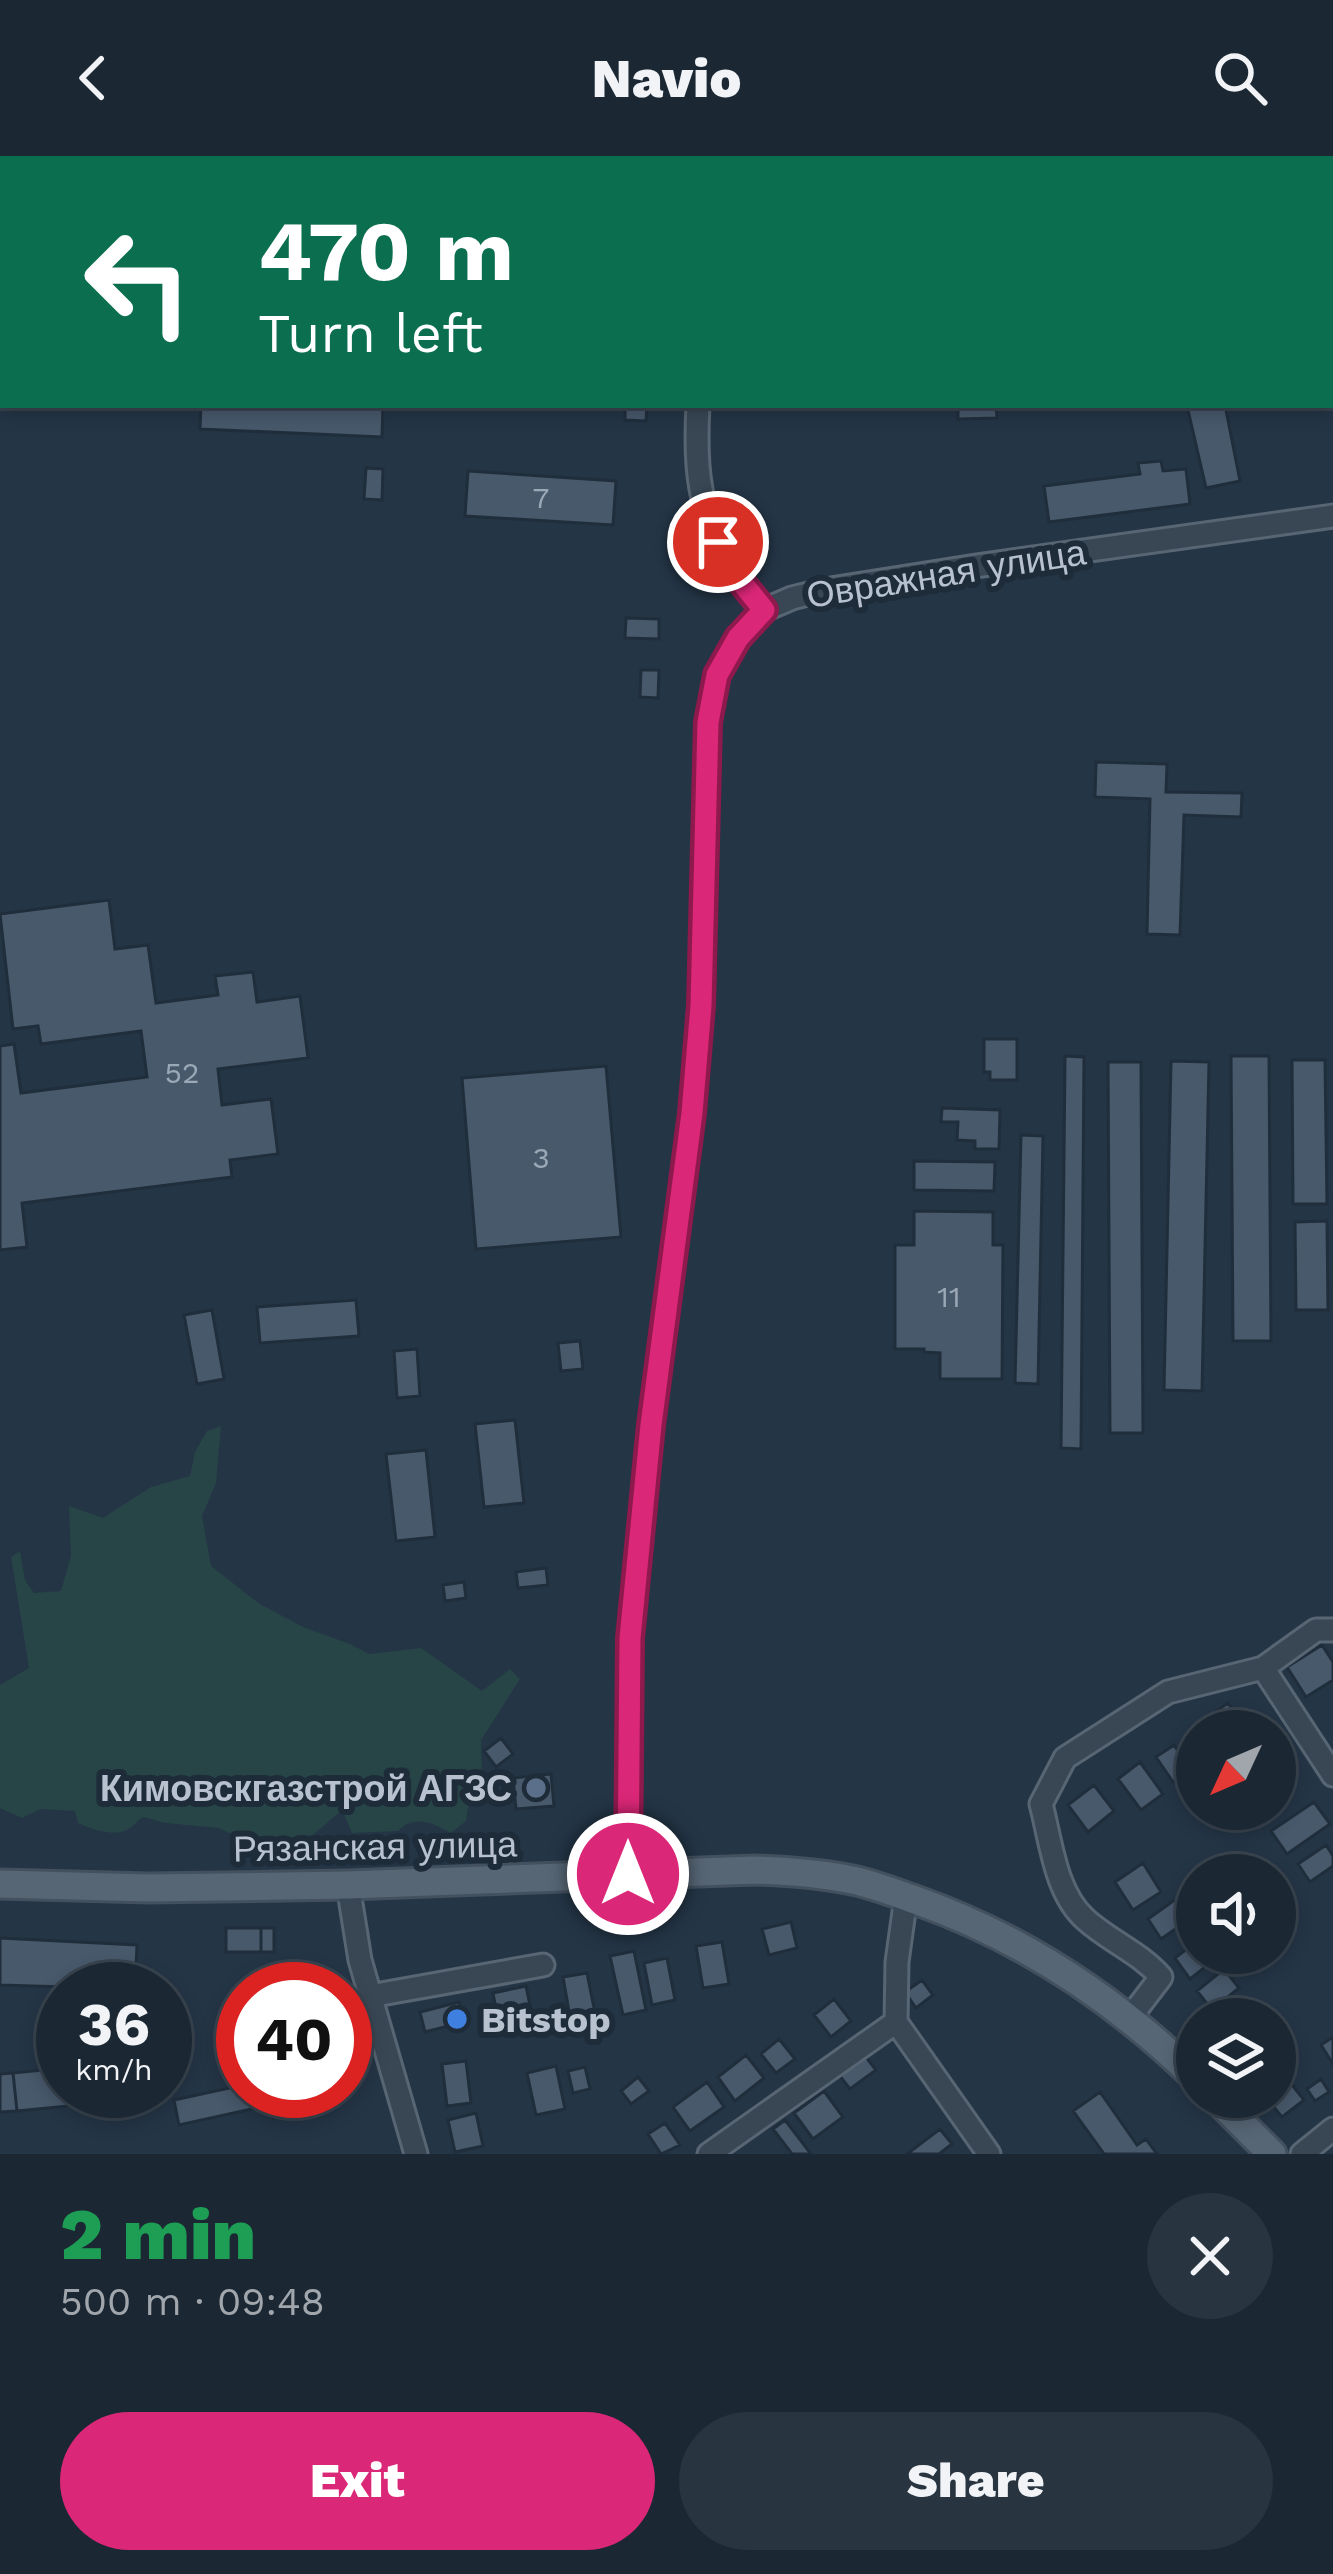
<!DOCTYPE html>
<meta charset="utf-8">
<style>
:root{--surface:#1b2834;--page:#283440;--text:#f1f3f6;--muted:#a0a6ac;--line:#39444f;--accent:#db2777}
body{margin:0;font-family:"Work Sans",sans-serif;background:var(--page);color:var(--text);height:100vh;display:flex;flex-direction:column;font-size:45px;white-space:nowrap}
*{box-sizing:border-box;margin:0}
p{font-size:39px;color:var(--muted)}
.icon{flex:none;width:66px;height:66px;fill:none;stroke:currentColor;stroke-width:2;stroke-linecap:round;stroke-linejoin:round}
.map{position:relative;height:1998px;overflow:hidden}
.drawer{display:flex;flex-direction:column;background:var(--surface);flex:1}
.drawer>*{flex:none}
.guide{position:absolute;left:0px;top:0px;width:1335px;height:252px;box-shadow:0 6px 18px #0003,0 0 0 3px var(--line);background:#0b6e4f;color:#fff;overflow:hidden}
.needle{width:78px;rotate:226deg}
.tools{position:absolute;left:1176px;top:1554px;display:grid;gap:24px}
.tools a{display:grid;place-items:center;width:120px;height:120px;border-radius:50%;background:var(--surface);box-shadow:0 6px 18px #0003,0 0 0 3px var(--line);font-size:60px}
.speed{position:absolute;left:36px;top:1806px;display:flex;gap:24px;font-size:60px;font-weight:700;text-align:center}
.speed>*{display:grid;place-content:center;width:156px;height:156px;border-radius:50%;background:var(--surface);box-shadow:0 6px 18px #0003,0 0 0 3px var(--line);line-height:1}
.speed small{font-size:30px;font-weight:400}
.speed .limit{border:18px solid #d22;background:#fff;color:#111}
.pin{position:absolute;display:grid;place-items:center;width:102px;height:102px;color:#fff;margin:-51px;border:6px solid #fff;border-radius:50%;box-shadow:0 3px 12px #0007}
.me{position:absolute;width:132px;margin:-66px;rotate:0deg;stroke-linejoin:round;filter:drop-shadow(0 0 9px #0008)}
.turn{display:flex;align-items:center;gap:42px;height:252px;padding:0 60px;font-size:54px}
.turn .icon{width:156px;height:156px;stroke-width:2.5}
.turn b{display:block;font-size:84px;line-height:102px}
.round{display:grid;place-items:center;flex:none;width:126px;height:126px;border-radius:63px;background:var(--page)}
.summary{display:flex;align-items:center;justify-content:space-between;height:204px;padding:0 60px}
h1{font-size:72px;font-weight:800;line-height:90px;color:#1e9e55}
.action{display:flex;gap:24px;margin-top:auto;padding:24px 60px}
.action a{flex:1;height:138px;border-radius:72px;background:var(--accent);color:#fff;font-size:48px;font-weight:800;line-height:138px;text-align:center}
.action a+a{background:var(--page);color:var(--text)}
header{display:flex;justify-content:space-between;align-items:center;height:156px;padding:0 60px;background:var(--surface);font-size:54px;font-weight:800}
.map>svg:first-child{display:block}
</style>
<header><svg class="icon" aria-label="back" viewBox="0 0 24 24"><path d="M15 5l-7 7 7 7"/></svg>Navio<svg class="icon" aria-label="search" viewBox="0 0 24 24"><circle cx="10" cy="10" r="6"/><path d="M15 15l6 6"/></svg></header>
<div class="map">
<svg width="1333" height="1998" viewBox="0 0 1333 1998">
<rect width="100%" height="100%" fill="#243546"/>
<path fill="#274546" d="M221,1270L216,1327L202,1360L211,1410L260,1448L303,1471L350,1488L369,1498L421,1492L482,1535L510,1513L520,1523L481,1584L482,1622L470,1636L466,1665L451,1677C433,1667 414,1658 398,1675L352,1677L342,1654L313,1679L264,1684L232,1678L219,1672L166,1667L143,1661C137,1665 133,1671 127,1674C113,1681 91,1673 78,1667L75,1655L40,1653L22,1662L0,1652V1529L29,1512L11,1401L20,1395L25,1424L34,1437L61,1435L71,1400L69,1350L103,1362L151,1331L190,1320L195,1296L207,1275Z"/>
<path fill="#48596c" stroke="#202e3c" stroke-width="3" d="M443,0H546V3H443Z
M201,249H383L382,281L200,273Z
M625,249H647L646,265L625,264Z
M958,249H996L997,262L958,263Z
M1207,249H1225L1240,325L1206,332L1188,254Z
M1161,305L1163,315L1186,313L1190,348L1049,366L1044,330L1140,318L1138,307Z
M366,312L383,313L382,344L364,343Z
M468,315L616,325L613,369L465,360Z
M626,462L659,463V483L625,482Z
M641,514H659L658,542L640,541Z
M1096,606L1167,608L1166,636L1242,637L1241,661L1184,659L1180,779L1147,778L1150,643L1095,641Z
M109,744L115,793L148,789L156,847L218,839L215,820L253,816L257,846L300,840L308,902L218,913L222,949L271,943L278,998L230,1004L232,1021L22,1047L27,1091L0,1094V890L14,888L21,937L147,921L141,875L41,888L38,870L13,873L0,758Z
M984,883H1017V924H990V916H984Z
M1065,900L1084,901L1081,1293L1061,1292Z
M1231,900H1269L1271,1185H1233Z
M1292,904H1325L1327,1048H1293Z
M1171,905L1209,906L1202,1235L1164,1234Z
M1108,906H1141L1143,1277H1110Z
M606,910L621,1081L476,1093L462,922Z
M942,952L1000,954L999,993H975V985L957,984L958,966H941Z
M1021,979L1043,980L1038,1228L1015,1227Z
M914,1005L995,1006L994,1035L914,1034Z
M914,1055L993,1056V1089H1003L1002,1223H940V1197L924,1196V1193H895V1089H914Z
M1327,1065L1328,1154H1296L1295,1066Z
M356,1144L359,1180L260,1187L257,1151Z
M212,1154L224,1223L197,1228L184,1159Z
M580,1185L583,1213L561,1215L558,1187Z
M417,1193L420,1240L397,1242L394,1195Z
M515,1264L524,1347L484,1351L475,1268Z
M426,1294L435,1381L396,1385L386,1298Z
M546,1412L548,1429L518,1432L516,1416Z
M464,1426L466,1442L445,1445L443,1429Z
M1322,1489L1333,1506V1524L1306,1541L1287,1511Z
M1228,1547L1239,1563L1221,1575H1205L1199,1567Z
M1258,1564L1266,1575H1242Z
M501,1582L513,1598L496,1611L484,1595Z
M1174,1589L1191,1615L1173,1626L1156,1601Z
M1140,1606L1163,1638L1141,1654L1118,1623Z
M1275,1617L1288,1635L1275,1645Z
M551,1618L554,1650L516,1653L513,1622Z
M1094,1629L1114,1655L1088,1676L1068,1649Z
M1314,1646L1330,1668L1287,1698L1271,1675Z
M1326,1689L1333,1700V1710L1310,1726L1298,1708Z
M1143,1707L1161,1736L1133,1754L1115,1726Z
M1176,1743L1190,1763L1161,1783L1148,1763Z
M791,1766L797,1792L769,1799L762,1773Z
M226,1772H261V1796H226Z
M261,1772H274V1796H261Z
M0,1782L137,1789L135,1833L0,1829Z
M1197,1785V1797H1223L1190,1823L1175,1802Z
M722,1786L729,1828L703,1832L696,1790Z
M634,1795L646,1854L623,1859L610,1800Z
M667,1802L675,1844L652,1849L644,1807Z
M1224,1813L1239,1832L1212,1854L1197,1835Z
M587,1817L595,1857L570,1861L563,1821Z
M922,1824L933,1839L916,1852L905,1836Z
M526,1830L533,1864L499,1870L493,1837Z
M834,1843L851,1865L831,1881L814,1859Z
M459,1846L464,1866L425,1876L420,1856Z
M365,1847L372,1885L345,1890V1851Z
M1333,1881V1908L1321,1889Z
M779,1883L795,1903L776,1917L761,1898Z
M862,1896L876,1914L850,1933L836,1915Z
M746,1899L764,1922L735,1945L718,1921Z
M466,1905L471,1947L447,1950L442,1908Z
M556,1910L565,1953L536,1959L527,1917Z
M585,1911L590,1933L573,1937L568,1915Z
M63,1912V1935H67L68,1950L17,1955L13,1917Z
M13,1917L17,1955L0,1956V1918Z
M638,1921L649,1935L631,1948L621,1935Z
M1321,1923L1329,1936L1315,1945L1307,1933Z
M1289,1925L1304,1944L1282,1961L1267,1943L1275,1941V1937Z
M707,1926L724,1951L690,1975L673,1951Z
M243,1929V1935H306L310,1954L273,1962L270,1949L179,1969L174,1944Z
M824,1935L843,1961L813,1983L794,1957Z
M1100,1936L1137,1989L1146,1983L1157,1998H1104L1073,1955Z
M476,1957L483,1990L455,1996L448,1964Z
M785,1964L811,1998H792L773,1973Z
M665,1967L680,1989L661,1998L648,1978Z
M940,1973L952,1988L939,1998H907Z"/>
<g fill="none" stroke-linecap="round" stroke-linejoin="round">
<defs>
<path id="minor" d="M284,3L292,0
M769,3L771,0
M0,83L3,82
M698,249C693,342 706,381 764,454
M1263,1512L1333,1619
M628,1718L630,1482L651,1269L692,957L701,850L708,566L717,519L738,482L764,454L792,442L824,434L976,410L1333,360
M348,1729L360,1804L416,1998
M906,1741L897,1806L896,1866L989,1998
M370,1840L543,1809
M1129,1863L1161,1821C1139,1796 1109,1785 1085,1763C1055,1736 1051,1685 1041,1648L1065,1602L1168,1536L1263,1512L1316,1474H1333
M709,1998L896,1866
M1302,1998L1333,1973"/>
<path id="major" d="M0,1728L149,1732L348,1729L755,1714C786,1715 816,1717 847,1723C871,1727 895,1737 918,1745C1025,1783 1116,1844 1197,1923
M1215,1941L1272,1998"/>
</defs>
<use href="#minor" stroke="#586572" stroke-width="27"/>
<use href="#major" stroke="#43505e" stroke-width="33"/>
<use href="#minor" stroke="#394755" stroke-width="21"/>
<use href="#major" stroke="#576675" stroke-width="27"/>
</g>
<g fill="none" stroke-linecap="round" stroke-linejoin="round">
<defs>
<path id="route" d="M628,1718L630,1482L651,1269L692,957L701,850L708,566L717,519L738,482L764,454L730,412L718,386"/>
</defs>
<use href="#route" stroke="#8e194d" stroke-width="30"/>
<use href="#route" stroke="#db2777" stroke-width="21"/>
</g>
<circle fill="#5c6f8a" stroke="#1e2c3a" stroke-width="4.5" cx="536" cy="1632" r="12"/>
<circle fill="#3f7fe0" stroke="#1e2c3a" stroke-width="4.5" cx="457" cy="1863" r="12"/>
<g text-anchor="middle" stroke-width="12" stroke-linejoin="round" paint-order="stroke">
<g font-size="30" fill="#9ba8b6">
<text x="541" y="352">7</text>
<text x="182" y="927">52</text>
<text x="541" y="1012">3</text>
<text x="949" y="1151">11</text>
</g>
<g font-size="36" fill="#b7c2ce" stroke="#1e2c3a">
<text transform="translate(946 417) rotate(-9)" y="13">Овражная улица</text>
<text transform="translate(375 1690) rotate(-1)" y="13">Рязанская улица</text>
</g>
<g font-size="36" font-weight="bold" fill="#b7c2ce" stroke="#1e2c3a" text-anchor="end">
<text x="512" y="1645">Кимовскгазстрой АГЗС</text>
<text x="481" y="1876" text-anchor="start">Bitstop</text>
</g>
</g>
</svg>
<div class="tools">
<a><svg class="needle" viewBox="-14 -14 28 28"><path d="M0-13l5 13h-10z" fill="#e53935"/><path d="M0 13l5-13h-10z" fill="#a0a6ac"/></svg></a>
<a><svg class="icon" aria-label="sound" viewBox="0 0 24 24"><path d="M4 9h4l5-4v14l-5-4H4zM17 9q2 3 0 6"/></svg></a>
<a><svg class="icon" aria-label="layers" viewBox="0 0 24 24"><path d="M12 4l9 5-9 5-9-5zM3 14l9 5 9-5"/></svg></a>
</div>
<div class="speed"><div>36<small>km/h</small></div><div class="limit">40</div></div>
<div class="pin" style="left:718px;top:386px;background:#d93025"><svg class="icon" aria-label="arrive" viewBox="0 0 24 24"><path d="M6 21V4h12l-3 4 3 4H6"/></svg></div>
<svg class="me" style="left:628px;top:1718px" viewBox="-20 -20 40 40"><circle r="17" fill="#db2777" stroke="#fff" stroke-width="3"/><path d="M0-11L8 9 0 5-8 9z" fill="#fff"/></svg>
<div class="guide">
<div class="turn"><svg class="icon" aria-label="left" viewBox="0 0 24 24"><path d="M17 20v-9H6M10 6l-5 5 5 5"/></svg><div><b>470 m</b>Turn left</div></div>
</div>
</div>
<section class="drawer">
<div class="summary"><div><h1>2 min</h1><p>500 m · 09:48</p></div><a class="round"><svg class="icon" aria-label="close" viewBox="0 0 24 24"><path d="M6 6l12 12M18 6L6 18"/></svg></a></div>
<div class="action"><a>Exit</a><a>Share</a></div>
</section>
